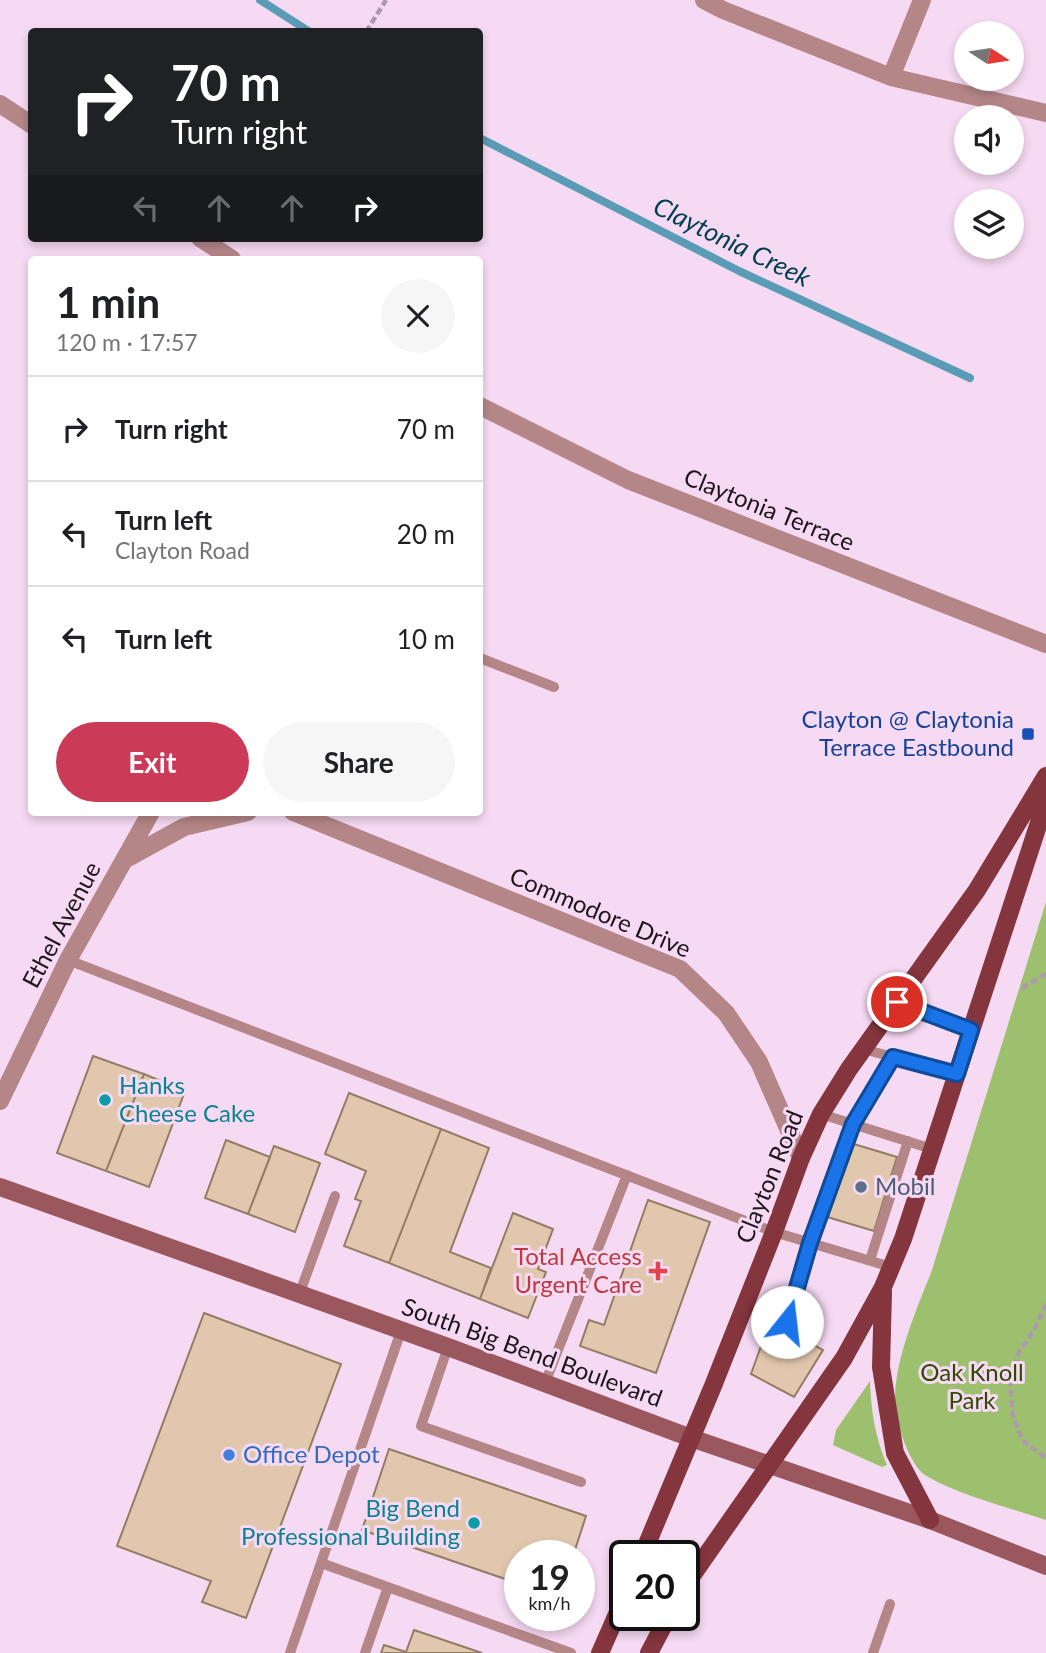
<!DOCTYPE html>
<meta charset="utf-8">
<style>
:root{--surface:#fff;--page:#f6f6f6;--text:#202124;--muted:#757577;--line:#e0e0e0;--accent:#cb3b57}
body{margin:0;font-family:Lato,sans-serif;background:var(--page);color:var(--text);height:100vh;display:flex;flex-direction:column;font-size:26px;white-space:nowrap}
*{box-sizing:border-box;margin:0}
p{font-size:23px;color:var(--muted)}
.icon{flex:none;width:38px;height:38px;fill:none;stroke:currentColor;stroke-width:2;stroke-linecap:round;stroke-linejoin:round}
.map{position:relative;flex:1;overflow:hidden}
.sheet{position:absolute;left:28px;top:256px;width:455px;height:560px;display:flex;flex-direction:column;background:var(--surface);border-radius:7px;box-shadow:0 4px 10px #0003}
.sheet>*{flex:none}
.banner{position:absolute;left:28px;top:28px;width:455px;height:214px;border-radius:7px;box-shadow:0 4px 10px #0003;background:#202124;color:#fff;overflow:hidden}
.needle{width:46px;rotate:102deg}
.tools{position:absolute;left:954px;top:21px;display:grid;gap:14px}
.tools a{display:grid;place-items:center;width:70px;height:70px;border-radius:50%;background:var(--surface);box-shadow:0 4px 10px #0003;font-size:35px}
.speed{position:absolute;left:504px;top:1540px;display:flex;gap:14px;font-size:35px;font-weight:700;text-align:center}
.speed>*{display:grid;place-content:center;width:91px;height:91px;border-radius:50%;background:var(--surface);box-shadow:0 4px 10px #0003;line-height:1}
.speed small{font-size:18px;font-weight:400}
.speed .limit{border:4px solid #111;border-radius:10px;background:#fff;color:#111}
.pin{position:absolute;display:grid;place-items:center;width:60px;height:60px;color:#fff;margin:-30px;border:4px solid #fff;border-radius:50%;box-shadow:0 2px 7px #0007}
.me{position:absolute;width:77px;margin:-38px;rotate:16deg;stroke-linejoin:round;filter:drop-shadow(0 0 5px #0008)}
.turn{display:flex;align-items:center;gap:24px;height:147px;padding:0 28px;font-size:32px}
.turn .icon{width:91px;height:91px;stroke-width:2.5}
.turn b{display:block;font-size:49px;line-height:60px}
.lanes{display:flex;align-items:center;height:66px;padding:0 28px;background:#0003;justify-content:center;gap:35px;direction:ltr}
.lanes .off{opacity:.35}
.round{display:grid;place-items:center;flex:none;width:74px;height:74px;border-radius:37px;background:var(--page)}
.head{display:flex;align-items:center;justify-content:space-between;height:119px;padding:0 28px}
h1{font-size:42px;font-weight:700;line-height:52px}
.primary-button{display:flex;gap:14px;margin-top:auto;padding:14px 28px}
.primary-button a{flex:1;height:80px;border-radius:42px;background:var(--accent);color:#fff;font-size:28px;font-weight:700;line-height:80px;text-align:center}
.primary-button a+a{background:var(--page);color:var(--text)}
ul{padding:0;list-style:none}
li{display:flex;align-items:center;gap:21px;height:105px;padding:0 28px;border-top:2px solid var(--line)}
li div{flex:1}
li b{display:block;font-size:26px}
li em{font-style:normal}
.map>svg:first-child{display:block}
</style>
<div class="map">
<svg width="1046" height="1653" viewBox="0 0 1046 1653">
<rect width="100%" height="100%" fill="#f6daf3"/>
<path fill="#9dc06f" d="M1046,902V1520C1011,1508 955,1494 925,1475C917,1470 911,1458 907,1449C900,1433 895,1414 895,1397C896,1357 916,1310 931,1273Z
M870,1381C871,1411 875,1437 887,1465L882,1467L833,1445L836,1430Z"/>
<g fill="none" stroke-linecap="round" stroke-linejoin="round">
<path stroke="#5a9bb6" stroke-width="8" d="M260,0L310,32
M480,138L739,271L970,378"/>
</g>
<path fill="#e1c7ad" stroke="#937c64" stroke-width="2" d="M93,1056L144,1074L106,1171L57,1153Z
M144,1074L185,1091L149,1187L106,1171Z
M349,1093L441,1129L389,1263L344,1246L361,1201L355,1199L366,1171L325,1154Z
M441,1129L489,1148L450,1252L491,1268L480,1299L389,1263Z
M226,1140L270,1157L248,1214L205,1198Z
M847,1142L897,1157L874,1231L824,1216Z
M274,1146L320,1163L295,1232L248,1214Z
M648,1200L710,1222L656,1373L580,1346L589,1320L604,1325Z
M513,1213L553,1229L538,1269L546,1272L528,1318L480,1299Z
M204,1313L341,1364L246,1618L202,1602L211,1581L117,1546Z
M770,1321L823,1350L794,1397L751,1374Z
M389,1449L586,1516L573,1556H520V1584L362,1530Z
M414,1630L482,1653H381L384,1645L406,1652Z"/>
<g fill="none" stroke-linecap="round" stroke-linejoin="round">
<path stroke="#ae98ac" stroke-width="4.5" stroke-dasharray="7 3.5" stroke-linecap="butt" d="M366,32L386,0
M1022,988L1046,974
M1046,1304L1034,1330L1019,1352L1010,1382L1013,1416L1022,1440L1046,1458"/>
<path stroke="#b58688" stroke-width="10" d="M480,658L554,687
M68,960L774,1232L891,1267
M897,1002L971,1030
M863,1049L957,1074
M821,1114L932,1149
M870,1260L908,1141
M299,1295L335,1196
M787,1322L810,1243L853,1124L893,1057
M448,1347L421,1426L581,1482
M545,1383L627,1175
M321,1563L571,1653
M290,1653L401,1331
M365,1653L388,1587
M873,1653L890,1604"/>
<path stroke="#b58688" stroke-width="18" d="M704,0L723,10L891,77L1046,113
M891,77L922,0
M0,104L32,125
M200,238L232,259
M480,406L628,480L1046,644
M293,812L680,969L726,1013L759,1062L801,1158
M124,860L184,827L248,812
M0,1101L68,960L151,812"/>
<path stroke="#9a575d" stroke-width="18" d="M0,1187L448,1347L691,1438L930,1520L1046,1566"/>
<path stroke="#84353e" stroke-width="18" d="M883,1292L881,1367L895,1453L930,1520
M642,1556L713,1386L774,1232L801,1158L821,1114L849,1069L977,890L1046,776
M684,1587L844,1358L883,1287L903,1239L1046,801
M600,1653L625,1596
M649,1653L669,1615"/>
</g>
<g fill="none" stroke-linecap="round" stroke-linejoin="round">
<defs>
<path id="route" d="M787,1322L810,1243L853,1124L893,1057L957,1074L971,1030L897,1002"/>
</defs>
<use href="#route" stroke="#114b97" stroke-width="18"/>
<use href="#route" stroke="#1a73e8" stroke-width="12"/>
</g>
<rect fill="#1a4fb4" stroke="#f6daf3" stroke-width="2.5" x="1021" y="727" width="14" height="14" rx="3.5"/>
<g fill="#0f9aa8" stroke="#f6daf3" stroke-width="2.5">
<circle cx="105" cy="1100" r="7"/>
<circle cx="474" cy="1523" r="7"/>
</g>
<circle fill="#5c6f8a" stroke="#f6daf3" stroke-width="2.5" cx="861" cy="1187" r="7"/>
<path fill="#e0444e" stroke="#f6daf3" stroke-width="2.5" d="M654.5 1260.5h7v7h7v7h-7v7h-7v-7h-7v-7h7z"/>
<circle fill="#3f7fe0" stroke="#f6daf3" stroke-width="2.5" cx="229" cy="1455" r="7"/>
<g text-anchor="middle" stroke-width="6" stroke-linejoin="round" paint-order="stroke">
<g font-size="24" fill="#1e151d" stroke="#f6daf3">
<text transform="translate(769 510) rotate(22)" y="8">Claytonia Terrace</text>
<text transform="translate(600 913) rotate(23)" y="8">Commodore Drive</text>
<text transform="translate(62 925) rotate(-62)" y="8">Ethel Avenue</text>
<text transform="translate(770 1177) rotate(-68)" y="8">Clayton Road</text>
<text transform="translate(532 1353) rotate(20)" y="8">South Big Bend Boulevard</text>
</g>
<g font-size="24" fill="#164399" stroke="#f6daf3" text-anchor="end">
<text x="1014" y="728">Clayton @ Claytonia<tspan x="1014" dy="28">Terrace Eastbound</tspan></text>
</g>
<g font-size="24" fill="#0d838f" stroke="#f6daf3" text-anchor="start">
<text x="119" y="1094">Hanks<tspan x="119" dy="28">Cheese Cake</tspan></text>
<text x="460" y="1517" text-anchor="end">Big Bend<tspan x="460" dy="28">Professional Building</tspan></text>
</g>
<g font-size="24" fill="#4e5e75" stroke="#f6daf3" text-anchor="start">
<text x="875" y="1195">Mobil</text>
</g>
<g font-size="24" fill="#be3a42" stroke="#f6daf3" text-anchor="end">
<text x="642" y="1265">Total Access<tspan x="642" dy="28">Urgent Care</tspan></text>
</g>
<g font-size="24" fill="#314902" stroke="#f6daf3">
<text x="972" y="1381">Oak Knoll<tspan x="972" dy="28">Park</tspan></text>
</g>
<g font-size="24" fill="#366cbe" stroke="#f6daf3" text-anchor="start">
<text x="243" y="1463">Office Depot</text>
</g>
<g font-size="26" font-style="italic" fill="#003e4f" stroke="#f6daf3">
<text transform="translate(732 242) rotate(26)" y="9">Claytonia Creek</text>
</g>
</g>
</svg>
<div class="tools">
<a><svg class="needle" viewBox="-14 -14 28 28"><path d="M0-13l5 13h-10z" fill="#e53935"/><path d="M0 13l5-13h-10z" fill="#757577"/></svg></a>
<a><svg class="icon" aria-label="sound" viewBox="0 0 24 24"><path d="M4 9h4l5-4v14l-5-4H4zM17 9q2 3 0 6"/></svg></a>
<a><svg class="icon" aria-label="layers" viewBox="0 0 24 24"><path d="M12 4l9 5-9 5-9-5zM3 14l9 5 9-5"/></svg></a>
</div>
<div class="speed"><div>19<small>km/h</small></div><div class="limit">20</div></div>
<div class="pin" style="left:897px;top:1002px;background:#d93025"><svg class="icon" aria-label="arrive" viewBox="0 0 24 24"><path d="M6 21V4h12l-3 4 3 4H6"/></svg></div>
<svg class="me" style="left:787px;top:1322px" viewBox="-20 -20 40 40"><circle r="19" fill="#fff"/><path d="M0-13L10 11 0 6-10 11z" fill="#1a73e8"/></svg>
<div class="banner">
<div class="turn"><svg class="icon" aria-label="right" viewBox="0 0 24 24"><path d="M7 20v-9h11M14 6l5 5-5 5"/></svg><div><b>70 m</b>Turn right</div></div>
<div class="lanes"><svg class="icon off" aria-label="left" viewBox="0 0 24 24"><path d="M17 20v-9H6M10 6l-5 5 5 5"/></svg><svg class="icon off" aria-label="ahead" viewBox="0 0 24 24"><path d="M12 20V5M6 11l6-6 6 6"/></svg><svg class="icon off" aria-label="ahead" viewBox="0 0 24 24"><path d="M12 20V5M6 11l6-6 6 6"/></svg><svg class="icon" aria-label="right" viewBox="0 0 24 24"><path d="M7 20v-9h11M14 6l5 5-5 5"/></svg></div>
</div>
<section class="sheet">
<div class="head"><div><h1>1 min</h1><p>120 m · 17:57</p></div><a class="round"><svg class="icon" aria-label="close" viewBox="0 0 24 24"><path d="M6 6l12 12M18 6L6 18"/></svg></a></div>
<ul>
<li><svg class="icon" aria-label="right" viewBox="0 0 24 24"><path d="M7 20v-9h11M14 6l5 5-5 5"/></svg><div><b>Turn right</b></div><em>70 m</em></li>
<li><svg class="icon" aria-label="left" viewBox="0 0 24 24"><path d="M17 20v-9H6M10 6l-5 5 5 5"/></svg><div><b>Turn left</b><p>Clayton Road</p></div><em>20 m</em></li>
<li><svg class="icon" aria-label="left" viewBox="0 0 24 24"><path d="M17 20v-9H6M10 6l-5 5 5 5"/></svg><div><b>Turn left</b></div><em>10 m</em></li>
</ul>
<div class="primary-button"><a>Exit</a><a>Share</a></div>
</section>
</div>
